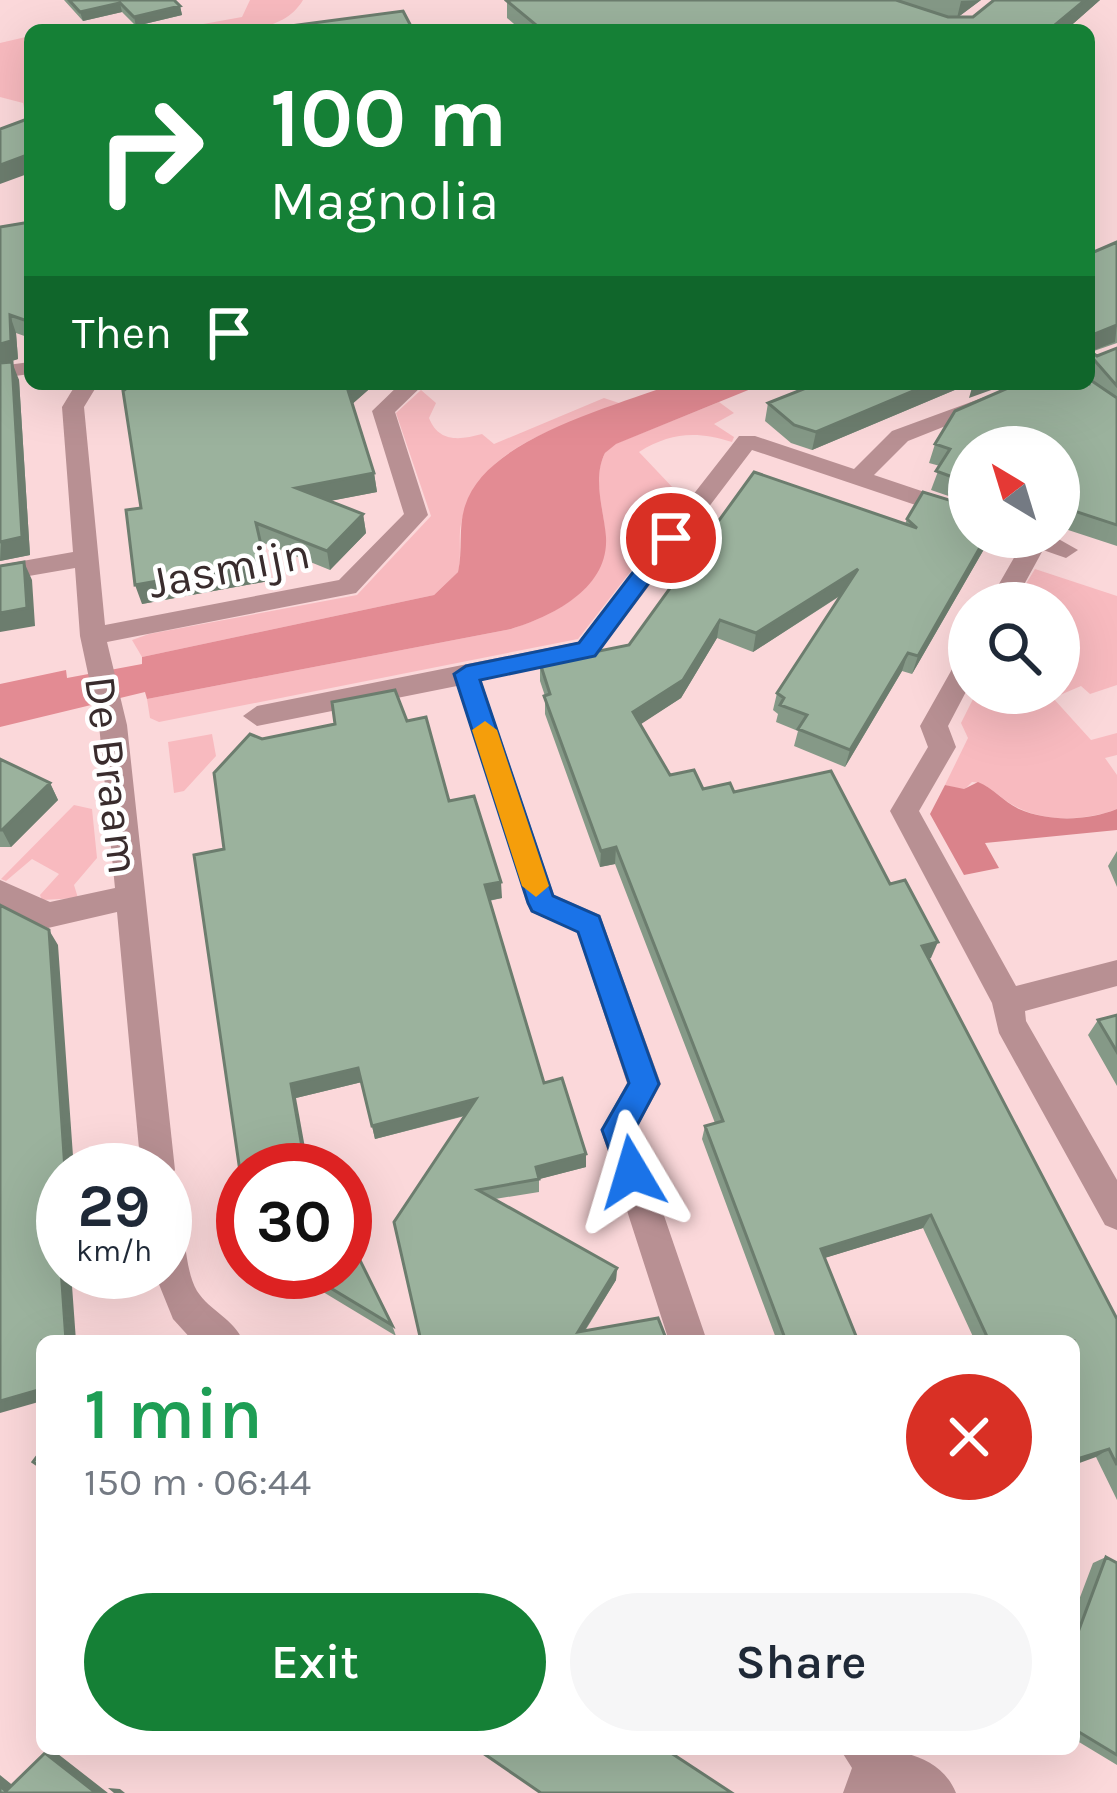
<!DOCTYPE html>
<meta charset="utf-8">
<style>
:root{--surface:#fff;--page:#f6f6f7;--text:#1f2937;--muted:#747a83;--accent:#158036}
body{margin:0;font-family:Karla,sans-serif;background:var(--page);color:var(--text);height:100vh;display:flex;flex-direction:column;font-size:45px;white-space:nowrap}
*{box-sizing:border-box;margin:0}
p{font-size:39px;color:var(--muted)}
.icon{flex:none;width:66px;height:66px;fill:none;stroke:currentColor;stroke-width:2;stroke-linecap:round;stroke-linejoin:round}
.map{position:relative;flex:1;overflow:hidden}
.panel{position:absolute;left:36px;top:1335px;width:1044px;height:420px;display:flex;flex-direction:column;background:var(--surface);border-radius:18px;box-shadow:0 12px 48px #0002}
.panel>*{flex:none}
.guide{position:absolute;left:24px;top:24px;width:1071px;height:366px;border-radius:18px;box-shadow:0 12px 48px #0002;background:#158036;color:#fff;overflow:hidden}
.needle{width:78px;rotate:322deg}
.fabs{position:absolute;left:948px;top:426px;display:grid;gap:24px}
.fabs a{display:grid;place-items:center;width:132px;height:132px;border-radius:50%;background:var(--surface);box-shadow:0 12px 48px #0002;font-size:60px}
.speed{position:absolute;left:36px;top:1143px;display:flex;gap:24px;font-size:60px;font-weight:700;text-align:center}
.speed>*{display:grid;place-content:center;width:156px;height:156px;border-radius:50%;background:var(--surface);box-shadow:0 12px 48px #0002;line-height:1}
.speed small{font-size:30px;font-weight:400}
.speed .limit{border:18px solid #d22;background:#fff;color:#111}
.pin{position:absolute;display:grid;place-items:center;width:102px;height:102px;color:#fff;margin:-51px;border:6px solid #fff;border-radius:50%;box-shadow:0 3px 12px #0007}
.me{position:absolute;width:132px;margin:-66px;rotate:353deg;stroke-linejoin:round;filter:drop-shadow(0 0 9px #0008)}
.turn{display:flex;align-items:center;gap:42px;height:252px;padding:0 48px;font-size:54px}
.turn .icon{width:156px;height:156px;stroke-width:2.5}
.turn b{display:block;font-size:84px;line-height:102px}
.then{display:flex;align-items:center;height:114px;padding:0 48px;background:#0003;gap:24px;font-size:45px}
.round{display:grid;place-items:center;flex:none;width:126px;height:126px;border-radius:63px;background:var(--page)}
.head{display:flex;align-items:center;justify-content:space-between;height:204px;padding:0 48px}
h1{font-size:72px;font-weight:600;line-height:90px;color:#1e9e55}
.action{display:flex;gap:24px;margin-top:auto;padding:24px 48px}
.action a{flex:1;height:138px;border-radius:72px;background:var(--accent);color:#fff;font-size:48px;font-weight:600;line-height:138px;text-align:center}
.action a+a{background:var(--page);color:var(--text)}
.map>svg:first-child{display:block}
</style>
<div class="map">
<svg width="1117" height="1793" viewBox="0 0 1117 1793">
<rect width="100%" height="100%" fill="#fbd8da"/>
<path fill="#f8babf" d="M250,0H303C279,41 211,30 170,30L242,17Z
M30,36V106L24,108L23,103L0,97V43Z
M421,390L436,403L429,418C439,443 460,440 482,434L494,444L604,398L622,404C558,428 476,447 461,524C458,539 462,556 458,572L434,595L142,657L132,640L149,634L357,595L431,516L396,413Z
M719,402L734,413L714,424L734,437L732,442C697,431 671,432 639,452L675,490L671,505L676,513L578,639L159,722L150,718L147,699L511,629C554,615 606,590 605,537C605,509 591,480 605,453L615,444Z
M1035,569L1117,596V685L1090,694L1081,686L1053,698L1091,740L1117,733V755L1105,758L1117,775V809C1086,821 1043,823 1013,805C998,797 989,783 972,782L964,790L945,785L968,738L961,723L976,693H1059V603H1023L1024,587Z
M212,734L216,756L184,791L174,793L168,742Z
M74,805L92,809L97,858L74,885L78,898L42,900L40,895L59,874L32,859L6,881L1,879Z"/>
<path fill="#da838b" d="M978,782C993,788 1004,802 1019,809C1049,822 1087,821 1117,809V830L985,843L999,868L964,875L930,814L945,785L964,789Z"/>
<path fill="#e38b93" d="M672,384H763L616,444L605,453C592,479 604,510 606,537C609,589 552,616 511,629L147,699L145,692L0,727V684L66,670L67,678L142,664V657L434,595L458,572C463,550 458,527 465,506C486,438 611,408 672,384Z"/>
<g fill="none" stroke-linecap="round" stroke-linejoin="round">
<path fill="#b89093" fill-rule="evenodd" d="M30,362V374L0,378V366Z
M76,384H98L84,407L105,625L339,580L404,514L372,411L400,384H424L395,412L428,515L356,593L107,642L127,725L175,1170L165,1183V1170H141L117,912L48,928L0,906V880L50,902L115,888L99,725L80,636L75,568L0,581V565L73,552L62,407Z
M1020,384H1051L908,441L874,475L969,507V523L752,450L595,657L481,680L554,895L600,915L661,1084L635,1131L707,1341H669L601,1130L627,1083L577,932L531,912L527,903L457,686L257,726L243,716L257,706L578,642L739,436H755L854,469L892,431Z
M1020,537H1055L1078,550L1066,558L1043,550L1014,603H988L1023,542Z
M969,653V686L948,726L956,747L919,811L1016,986L1117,960V986L1025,1011L1026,1021L1117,1180V1230L1105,1225L999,1033L992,1003L890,811L928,747L920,726L960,655Z
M165,1210L177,1215C188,1239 184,1268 197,1291C210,1311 234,1319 243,1341H193L173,1319L154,1272H165Z
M840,1749C883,1749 937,1747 956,1793H843L852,1768Z"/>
</g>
<path fill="#859987" d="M64,0H174L180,6L182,15L136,26L122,12L83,21Z
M511,0H981L958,17H973L994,0H1100L1066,30H521L507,18V1Z
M30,222V338L16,333L18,359L8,362L19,380L30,555L0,561V227Z
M1117,242V343L1091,352L1097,356L1117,348V546L1059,527V447H969V503L931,490L940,466L929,463L935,444L1089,384V254Z
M132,384H375L352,404L374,473L377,492L329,501L363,514L366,533L330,570L261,542L269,581L142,604L141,508Z
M816,384H969L812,450L791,443L765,421L768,403Z
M907,519L969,537H991L912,674L902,671L845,767L794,746L798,731L776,722L778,714L773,710L777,693L840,596L753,652L717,638L681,698L640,724L670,775L703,789L734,792L890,884L931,958H929L1117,1319V1500L1096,1457L1074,1341H975L923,1228L824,1258L858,1341H777L702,1139L705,1126L715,1123L615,864L600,867L545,714V696L540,681V663L629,645L905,524Z
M407,721L502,898L489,901L544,1083L586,1167L539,1179V1192L495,1199L617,1268L616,1280L585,1331L667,1341H421L465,1116L375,1139L362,1082L296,1098L224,849L262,739Z
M0,759L50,783L58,800L11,847H0Z
M1117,851V887L1108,866Z
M1117,1015V1086L1088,1035L1098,1020Z
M290,1272H345L392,1325L396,1336Z
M1106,1557L1117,1563V1765L1074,1739V1613L1093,1563Z"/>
<path fill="#6c7d6e" d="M981,0L957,18L961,1Z
M1085,0H1100L1066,30H1049Z
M120,3L122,12L83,21L80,12Z
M180,6L182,15L136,26L134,17Z
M30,154V173L0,184V165Z
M10,315L16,333L18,359L0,365V344Z
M1117,325L1115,342L1089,352L1092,335Z
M12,362L19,380L30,555L0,561Z
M351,384H375L350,406L347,387Z
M930,384H969L812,450L816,432Z
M973,384H1008L969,398Z
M374,473L377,492L299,507L296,488Z
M363,514L366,533L330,570L327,551Z
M256,523L269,581L142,604L135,585Z
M986,537H991L912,674L918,656Z
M24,562L32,580L35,626L0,632V613Z
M858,569L853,587L753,652L756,633Z
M720,620L717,638L681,698L632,730L633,712Z
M908,653L902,671L845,767L850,750Z
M50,783L58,800L11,847L2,830Z
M616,847L615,864L600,867L601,851Z
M501,882L502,898L486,901L485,885Z
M49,930L58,945L74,1170H65Z
M938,942L931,958L916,962L922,946Z
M358,1068L362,1082L296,1098L309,1170H306L291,1084Z
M476,1099L478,1112L375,1139L372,1126Z
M586,1154V1167L536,1180V1167Z
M63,1193V1272H71L76,1341H66L56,1195Z
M931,1215L923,1228L815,1261L821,1249Z
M617,1268L616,1280L578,1341V1332Z
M42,1389V1401L0,1413V1401Z
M1109,1449L1096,1457L1074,1465V1460Z
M45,1753L58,1754L108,1793H96Z
M0,1775L21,1792L6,1791L0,1786Z
M108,1788L120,1789L125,1793H114Z"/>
<path fill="#9bb29d" stroke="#6c7d6e" stroke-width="3" d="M69,0H174L180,6L134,17L120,3L80,12Z
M511,0H896L948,17H973L994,0H1085L1049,30H542L507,1Z
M403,11L413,30H260Z
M30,118V154L0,165V129Z
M30,222V322L10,315L11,341L0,344V227Z
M1117,242V325L1092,335L1091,352L1097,356L1117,348V386L1089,354V254Z
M12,362L22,537L0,542V363Z
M1089,379L1117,398V525L1059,506V447H969V483L936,471L950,449L935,444L955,411L1017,384H1089Z
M132,384H351L347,387L374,473L296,488L363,514L327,551L256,523L265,562L135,585L126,510L141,508L123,391Z
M816,384H930L816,432L794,425L768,403Z
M754,472L917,528L907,519L923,492L969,506V537H986L918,656L908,653L850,750L798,729L807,715L780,705L784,698L777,693L858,569L756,633L720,620L683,680L633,712L670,775L694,770L703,789L730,783L734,792L831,771L890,884L905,880L938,942L922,946L1117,1319V1465L1109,1449L1074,1460V1341H989L931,1215L821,1249L858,1341H786L705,1126L723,1121L616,847L601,851L544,696L550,694L540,663L629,645Z
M24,562L27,608L0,613V566Z
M395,690L407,721L426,717L449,801L474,796L501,882L485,885L544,1083L562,1078L586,1154L536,1167L539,1179L478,1190L617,1268L578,1332L658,1318L667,1341H421L394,1222L476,1099L372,1126L358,1068L291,1084L306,1170H243V1192L194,855L224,849L214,773L250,734L262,739L335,724L332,702Z
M0,759L50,783L2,830H0Z
M0,905L49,930L65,1170H63V1193L56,1195L66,1341H42V1389L0,1401Z
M1117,1015V1052L1098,1020Z
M345,1230L392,1325L304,1272H345Z
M42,1450V1468L33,1462Z
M1106,1557L1117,1563V1755L1074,1729V1643Z
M477,1749H665L732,1793H541Z
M45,1753L96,1793H0V1786L6,1791Z"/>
<path fill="#1a73e8" stroke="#114b97" stroke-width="3" d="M671,531L682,538L595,656L480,680L553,896L599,916L659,1084L634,1131L647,1172L643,1182L632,1187L621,1182L602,1130L629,1083L578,932L532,911L528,903L454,674L466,666L579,643L663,533Z"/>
<path fill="#f59e0b" d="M485,721L497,730L549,886L536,897L522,886L472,730Z"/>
<g text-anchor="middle" stroke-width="9" stroke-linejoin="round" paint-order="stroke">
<g font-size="45" fill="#392c2d" stroke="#fff">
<text transform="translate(229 567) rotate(-11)" y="16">Jasmijn</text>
<text transform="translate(113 775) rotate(83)" y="16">De Braam</text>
</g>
</g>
</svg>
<div class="fabs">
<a><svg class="needle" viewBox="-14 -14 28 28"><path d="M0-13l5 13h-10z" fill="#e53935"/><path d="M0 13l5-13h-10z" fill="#747a83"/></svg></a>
<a><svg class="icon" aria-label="search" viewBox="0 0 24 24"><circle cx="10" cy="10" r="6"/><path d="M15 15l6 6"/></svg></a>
</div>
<div class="speed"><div>29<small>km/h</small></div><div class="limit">30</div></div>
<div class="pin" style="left:671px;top:538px;background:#d93025"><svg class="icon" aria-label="arrive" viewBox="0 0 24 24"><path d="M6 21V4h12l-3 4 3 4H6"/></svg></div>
<svg class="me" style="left:632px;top:1172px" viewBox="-20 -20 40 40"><path d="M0-17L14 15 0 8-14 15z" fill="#1a73e8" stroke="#fff" stroke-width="4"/></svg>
<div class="guide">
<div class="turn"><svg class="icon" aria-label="right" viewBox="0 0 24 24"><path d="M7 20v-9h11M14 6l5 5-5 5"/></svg><div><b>100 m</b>Magnolia</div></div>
<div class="then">Then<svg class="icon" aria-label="arrive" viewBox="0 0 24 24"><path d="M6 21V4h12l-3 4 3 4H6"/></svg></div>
</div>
<section class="panel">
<div class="head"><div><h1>1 min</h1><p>150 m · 06:44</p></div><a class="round" style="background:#d93025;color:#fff"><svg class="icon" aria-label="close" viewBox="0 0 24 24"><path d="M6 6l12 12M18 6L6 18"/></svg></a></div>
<div class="action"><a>Exit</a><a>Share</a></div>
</section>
</div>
